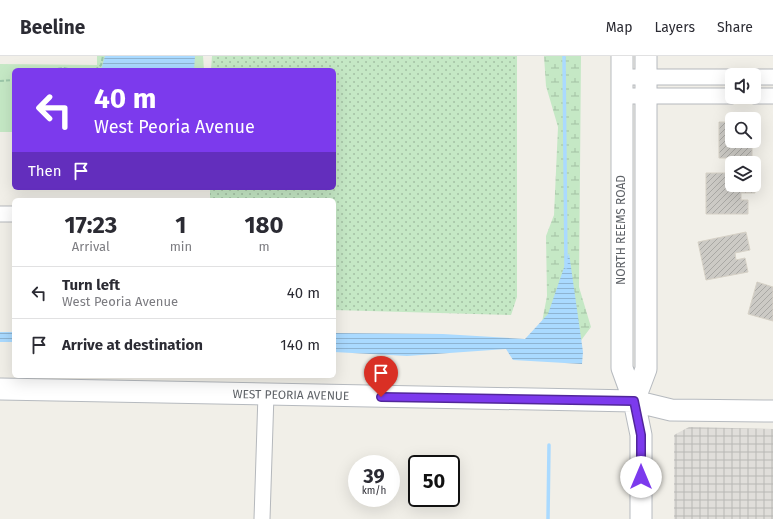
<!DOCTYPE html>
<style>
:root{--surface:#fff;--page:#f7f7f7;--text:#2b2b33;--muted:#7c7c81;--line:#e1e1e2}
body{margin:0;font-family:"Fira Sans",sans-serif;background:var(--page);color:var(--text);height:100vh;display:flex;flex-direction:column;font-size:15px;white-space:nowrap}
*{box-sizing:border-box;margin:0}
p{font-size:13px;color:var(--muted)}
.icon{flex:none;width:22px;height:22px;fill:none;stroke:currentColor;stroke-width:2;stroke-linecap:round;stroke-linejoin:round}
.map{position:relative;flex:1;overflow:hidden}
.details{position:absolute;left:12px;top:142px;width:324px;height:180px;display:flex;flex-direction:column;background:var(--surface);border-radius:6px;box-shadow:0 4px 16px #0002}
.details>*{flex:none}
.hud{position:absolute;left:12px;top:12px;width:324px;height:122px;border-radius:6px;box-shadow:0 4px 16px #0002;background:#7c3aed;color:#fff;overflow:hidden}
.buttons{position:absolute;left:725px;top:12px;display:grid;gap:8px}
.buttons a{display:grid;place-items:center;width:36px;height:36px;border-radius:6px;background:var(--surface);box-shadow:0 4px 16px #0002;font-size:20px}
.speed{position:absolute;left:348px;top:399px;display:flex;gap:8px;font-size:20px;font-weight:700;text-align:center}
.speed>*{display:grid;place-content:center;width:52px;height:52px;border-radius:50%;background:var(--surface);box-shadow:0 4px 16px #0002;line-height:1}
.speed small{font-size:10px;font-weight:400}
.speed .limit{border:2px solid #111;border-radius:6px;background:#fff;color:#111}
.pin{position:absolute;display:grid;place-items:center;width:34px;height:34px;color:#fff;margin:-41px -17px;border-radius:50% 50% 50% 0;rotate:-45deg;box-shadow:0 0 4px #0007}
.pin .icon{rotate:45deg}
.me{position:absolute;width:44px;margin:-22px;rotate:0deg;stroke-linejoin:round;filter:drop-shadow(0 0 3px #0008)}
.turn{display:flex;align-items:center;gap:14px;height:84px;padding:0 16px;font-size:18px}
.turn .icon{width:52px;height:52px;stroke-width:2.5}
.turn b{display:block;font-size:28px;line-height:34px}
.then{display:flex;align-items:center;height:38px;padding:0 16px;background:#0003;gap:8px;font-size:15px}
.eta{display:flex;justify-content:space-evenly;align-items:center;height:68px;text-align:center}
.eta b{font-size:24px;font-weight:700;line-height:28px}
ul{padding:0;list-style:none}
li{display:flex;align-items:center;gap:12px;height:52px;padding:0 16px;border-top:1px solid var(--line)}
li div{flex:1}
li b{display:block;font-size:15px}
li em{font-style:normal}
header{display:flex;align-items:center;gap:24px;box-sizing:border-box;height:56px;padding:0 20px;background:var(--surface);border-bottom:1px solid var(--line)}
header strong{font-size:19px}
nav{display:flex;gap:22px;margin-inline-start:auto;font-size:14px}
.map>svg:first-child{display:block}
</style>
<header>
<strong>Beeline</strong>
<nav><a>Map</a><a>Layers</a><a>Share</a></nav>
</header>
<div class="map">
<svg width="773" height="463" viewBox="0 0 773 463">
<defs>
<pattern id="industrial-grid" width="8" height="8" patternUnits="userSpaceOnUse"><rect width="8" height="8" fill="#e0deda"/><path d="M0 4h8M4 0v8" fill="none" stroke="#b9b8b5"/></pattern>
<pattern id="grass-dots" width="8" height="8" patternUnits="userSpaceOnUse"><rect width="8" height="8" fill="#c5e8c5"/><path d="M2 2h.1M6 6h.1" fill="none" stroke="#a3c0a4" stroke-width="1.8" stroke-linecap="round"/></pattern>
<pattern id="wetland-marsh" width="20" height="14" patternUnits="userSpaceOnUse"><rect width="20" height="14" fill="#c5e8c5"/><path d="M1 5h8M5 5V1M11 12h8M15 12V8" fill="none" stroke="#a3c0a4"/></pattern>
<pattern id="water-rules" width="6" height="5" patternUnits="userSpaceOnUse"><rect width="6" height="5" fill="#aadaff"/><path d="M0 2.5h6" fill="none" stroke="#8eb4d2"/></pattern>
<pattern id="building-hatch" width="6" height="6" patternUnits="userSpaceOnUse"><rect width="6" height="6" fill="#cccac5"/><path d="M-1 1l2-2M0 6l6-6M5 7l2-2" fill="none" stroke="#a9a8a4"/></pattern>
</defs>
<rect width="100%" height="100%" fill="#f1efe8"/>
<path fill="url(#industrial-grid)" d="M689,371L773,373V463H674V379Z"/>
<path fill="url(#grass-dots)" d="M212,0H517V241L511,259L334,254V144H210V132H334V14H211Z"/>
<path fill="url(#wetland-marsh)" d="M544,0H581L579,231L591,271L574,294L539,282L547,240L546,180L554,159L558,71L546,30Z"/>
<path fill="#c5e8c5" d="M97,0H203L204,14H14V76H0V8L97,9Z"/>
<path fill="url(#water-rules)" d="M105,0H195L194,14H101Z
M569,197L583,296L582,308L513,304L506,293L407,300L334,296V277L443,278L525,283L548,258Z
M0,276H14V286H0Z"/>
<g fill="none" stroke-linecap="round" stroke-linejoin="round">
<path stroke="#aadaff" stroke-width="3.5" d="M564,0L566,211
M548,463L549,389"/>
</g>
<path fill="url(#building-hatch)" stroke="#d6d1c6" d="M719,66H732V85H752V102H719Z
M706,117H732V129H754L755,118V137H741V144H748V158H706Z
M746,176L750,194L735,197L736,204L745,202L748,216L706,224L698,186Z
M757,226L773,231V265L748,258Z"/>
<g fill="none" stroke-linecap="round" stroke-linejoin="round">
<defs>
<path id="street" d="M622,21H732
M754,21H773
M622,40H732
M754,40H773
M0,158H14
M262,463L266,338"/>
<path id="secondary" d="M622,0V312L634,345L641,379V463
M0,333L634,345L671,354L773,355
M634,345L646,313V0"/>
</defs>
<use href="#street" stroke="#b5b8bc" stroke-width="17"/>
<use href="#secondary" stroke="#b6babf" stroke-width="23"/>
<path stroke="#9cc7a9" stroke-width="2" stroke-dasharray="4 2" stroke-linecap="butt" d="M46,14L64,12L72,14
M95,14L101,9L103,0
M0,25L14,24"/>
<use href="#street" stroke="#fff" stroke-width="15"/>
<use href="#secondary" stroke="#fff" stroke-width="21"/>
</g>
<g fill="none" stroke-linecap="round" stroke-linejoin="round">
<defs>
<path id="route" d="M381,341L634,345L641,379V421"/>
</defs>
<use href="#route" stroke="#51269a" stroke-width="10"/>
<use href="#route" stroke="#7c3aed" stroke-width="7"/>
</g>
<g text-anchor="middle" stroke-width="4" stroke-linejoin="round" paint-order="stroke">
<g font-size="12" fill="#5f6368" stroke="#fff">
<text transform="translate(621 174) rotate(-90)" y="4">NORTH REEMS ROAD</text>
<text transform="translate(291 339) rotate(1)" y="4">WEST PEORIA AVENUE</text>
</g>
</g>
</svg>
<div class="buttons">
<a><svg class="icon" aria-label="sound" viewBox="0 0 24 24"><path d="M4 9h4l5-4v14l-5-4H4zM17 9q2 3 0 6"/></svg></a>
<a><svg class="icon" aria-label="search" viewBox="0 0 24 24"><circle cx="10" cy="10" r="6"/><path d="M15 15l6 6"/></svg></a>
<a><svg class="icon" aria-label="layers" viewBox="0 0 24 24"><path d="M12 4l9 5-9 5-9-5zM3 14l9 5 9-5"/></svg></a>
</div>
<div class="speed"><div>39<small>km/h</small></div><div class="limit">50</div></div>
<div class="pin" style="left:381px;top:341px;background:#d93025"><svg class="icon" aria-label="arrive" viewBox="0 0 24 24"><path d="M6 21V4h12l-3 4 3 4H6"/></svg></div>
<svg class="me" style="left:641px;top:421px" viewBox="-20 -20 40 40"><circle r="19" fill="#fff"/><path d="M0-13L10 11 0 6-10 11z" fill="#7c3aed"/></svg>
<div class="hud">
<div class="turn"><svg class="icon" aria-label="left" viewBox="0 0 24 24"><path d="M17 20v-9H6M10 6l-5 5 5 5"/></svg><div><b>40 m</b>West Peoria Avenue</div></div>
<div class="then">Then<svg class="icon" aria-label="arrive" viewBox="0 0 24 24"><path d="M6 21V4h12l-3 4 3 4H6"/></svg></div>
</div>
<section class="details">
<div class="eta">
<div><b>17:23</b><p>Arrival</p></div>
<div><b>1</b><p>min</p></div>
<div><b>180</b><p>m</p></div>
</div>
<ul>
<li><svg class="icon" aria-label="left" viewBox="0 0 24 24"><path d="M17 20v-9H6M10 6l-5 5 5 5"/></svg><div><b>Turn left</b><p>West Peoria Avenue</p></div><em>40 m</em></li>
<li><svg class="icon" aria-label="arrive" viewBox="0 0 24 24"><path d="M6 21V4h12l-3 4 3 4H6"/></svg><div><b>Arrive at destination</b></div><em>140 m</em></li>
</ul>
</section>
</div>
